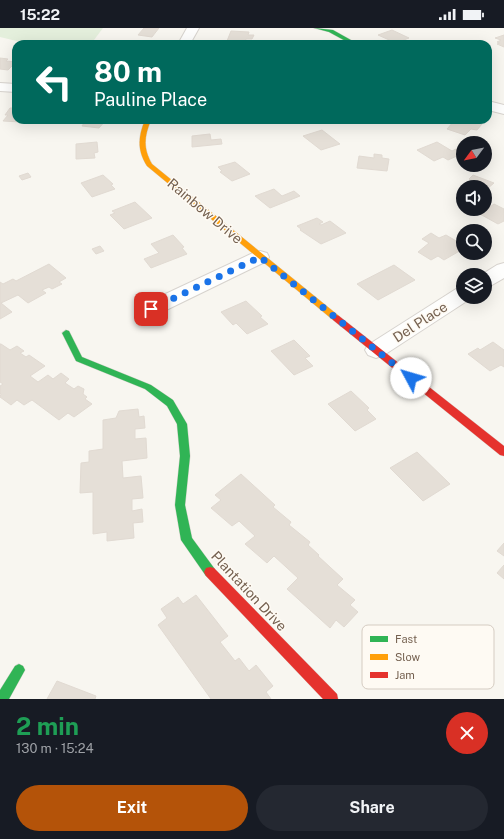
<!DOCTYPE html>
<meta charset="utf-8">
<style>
:root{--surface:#171b24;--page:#242831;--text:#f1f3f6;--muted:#9ea1a6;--accent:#b45309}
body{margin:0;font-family:"Public Sans",sans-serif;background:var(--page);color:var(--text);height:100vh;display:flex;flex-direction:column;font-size:15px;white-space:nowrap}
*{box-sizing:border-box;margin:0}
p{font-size:13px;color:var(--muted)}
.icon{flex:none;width:22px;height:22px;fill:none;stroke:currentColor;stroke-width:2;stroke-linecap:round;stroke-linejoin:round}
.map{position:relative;height:671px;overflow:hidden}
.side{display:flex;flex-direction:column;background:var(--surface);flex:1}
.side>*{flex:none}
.hud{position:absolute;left:12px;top:12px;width:480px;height:84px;border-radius:12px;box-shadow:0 4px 16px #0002;background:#00695c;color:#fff;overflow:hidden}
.needle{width:26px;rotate:238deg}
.tools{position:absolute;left:456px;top:108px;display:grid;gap:8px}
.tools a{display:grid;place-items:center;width:36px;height:36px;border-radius:50%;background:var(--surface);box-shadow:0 4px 16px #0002;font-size:20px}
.pin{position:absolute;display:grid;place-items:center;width:34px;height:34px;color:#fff;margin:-17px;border-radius:8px;box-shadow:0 2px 6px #0006}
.me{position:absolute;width:44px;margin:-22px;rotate:309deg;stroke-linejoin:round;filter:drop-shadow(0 0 3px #0008)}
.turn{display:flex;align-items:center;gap:14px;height:84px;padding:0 16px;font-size:18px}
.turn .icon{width:52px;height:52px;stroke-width:2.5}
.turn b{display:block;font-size:28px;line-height:34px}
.round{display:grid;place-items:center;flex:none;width:42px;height:42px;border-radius:21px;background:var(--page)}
.summary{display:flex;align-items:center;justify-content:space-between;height:68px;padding:0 16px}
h1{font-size:24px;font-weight:700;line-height:30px;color:#1e9e55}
.cta{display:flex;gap:8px;margin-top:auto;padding:8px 16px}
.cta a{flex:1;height:46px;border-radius:24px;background:var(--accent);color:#fff;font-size:16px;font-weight:700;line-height:46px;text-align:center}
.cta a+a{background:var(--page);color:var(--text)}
.status{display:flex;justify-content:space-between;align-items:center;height:28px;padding:0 20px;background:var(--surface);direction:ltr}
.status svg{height:11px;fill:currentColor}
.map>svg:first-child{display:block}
</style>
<div class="status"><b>15:22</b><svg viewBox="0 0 49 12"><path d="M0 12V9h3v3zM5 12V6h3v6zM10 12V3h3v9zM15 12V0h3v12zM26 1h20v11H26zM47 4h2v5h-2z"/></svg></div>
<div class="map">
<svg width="504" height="671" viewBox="0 0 504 671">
<rect width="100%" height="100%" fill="#f8f6f0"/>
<path fill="#e4efdc" d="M0,0H103L91,16H29L0,9Z"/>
<path fill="#e5dfd7" stroke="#e1dad2" d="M144,0H159L152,9L138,7Z
M392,2L409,10L396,15L378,7Z
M231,3L249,4L248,7H254L252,11H246L245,14L227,13Z
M504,7V19L497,16L500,15L497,14L501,12L495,10Z
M0,30L8,31L6,33L16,34L8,42L0,41Z
M10,80H16V92H23L21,94L3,93L8,87H5Z
M86,92H106L99,100L82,98Z
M459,92H467L482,96L477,102L471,101L465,107L447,101L454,93L458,94Z
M322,102L340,116L321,122L303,108Z
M210,106L211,112L221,111L222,116L192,119V108Z
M97,114L98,124L94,125L95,130L76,131V116Z
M437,114L452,123L456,121L462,122L463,127H459L448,132L443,129L434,133L417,122Z
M374,126L382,127V130L389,131L387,143L357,140L359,128L374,130Z
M235,134L250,146L232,153L220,144L222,143L218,139Z
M28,145L31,149L22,152L19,148Z
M103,147L113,156L111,157L115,161L92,169L81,155Z
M473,147L494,155L487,161L471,155L473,153L469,151Z
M274,161L282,168L294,163L300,168L270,180L255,168Z
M135,174L152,190L124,201L110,187L115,185L112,183Z
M494,176L504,181V193L498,196L480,186Z
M317,190L323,194L319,196L321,197L330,193L346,205L321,216L300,202L301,201L297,198Z
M431,205L439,210L446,207L463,217V221L444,232L438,228L431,232L418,224L429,215L422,211Z
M173,207L184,219L182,220L187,226L151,240L144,231L159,225L151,216Z
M100,218L104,223L96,226L92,221Z
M49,236L66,250L59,254L62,256L52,261L49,259L42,262L46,265L28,275L18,267L1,275L12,284L0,291V254L3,256L13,251L16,253Z
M394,237L415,252L378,272L357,256Z
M246,273L262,288L260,289L268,296L247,306L236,295L233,297L221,284Z
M294,312L310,328L305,330L313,338L294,347L271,323Z
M493,314L504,322V339L501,337L490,343L468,326L478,320L480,322Z
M0,316H1L10,322L17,318L24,323L20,325L26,329L29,327L45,338L30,348L38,354L48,347L53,351L61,345L69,351L65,355L74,361L78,358L84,361L83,366L87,369L85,371L92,376L74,389L68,385L59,392L32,372L24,377L17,372L11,377L0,369L1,366L0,365V358L3,356L0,354Z
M351,363L369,380L367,382L376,391L355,403L328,376Z
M138,381L139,389L144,388L145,400L135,401V411L146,410L147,430L122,433L123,450L141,448L143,470L132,471V483L142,481L143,494L133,495L134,510L107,513V504L93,506V464L80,465L81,435L89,434V423L103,421V392L116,390L119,383Z
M417,424L450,456L423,473L390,440Z
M241,446L275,477L273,479L291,494L289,497L310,514L308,517L319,527L318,528L343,551L337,557L355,572L350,577L358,584L344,599L336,592L330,600L287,561L298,550L274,528L267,535L245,516L255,508L239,493L232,498L211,480L221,472L215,467Z
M504,515V528L497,523Z
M504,537V551L497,545Z
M196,567L228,608L220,614L235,633L239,630L249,643L256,637L273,658L266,664L271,671H211L158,597L167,590L161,581L178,569L183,576Z
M57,653L96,668L95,671H47Z"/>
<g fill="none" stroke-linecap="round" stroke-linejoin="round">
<defs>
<path id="street" d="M187,0H199L190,16H178Z
M0,55L16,56V64L0,63Z
M488,73L504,77V86L488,82Z
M260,223L267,225L269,229L267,233L158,286L151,288L144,286L141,281L144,276L253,225Z
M504,235V250L492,257L485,259V247H481L497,237Z
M463,259V269H471L470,271L384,327L376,330L368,327L365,322L368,317L456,261Z"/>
<path id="fast" d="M314,0L333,2L358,16H351L329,4Z
M66,302L69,303L82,329L151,357L173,372L187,396L190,428L185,477L192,510L214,540L216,544L214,548L210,549L206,548L181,512L175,477L180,428L177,396L167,378L145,361L76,333L62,305Z
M19,636L23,638L25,642L9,671H0V662L15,638Z"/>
<path id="slow" d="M145,92H151C144,109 143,120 152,136L339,288L340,290L339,292H333L147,138C137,122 138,109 145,92Z"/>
<path id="jam" d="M336,287L339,288L504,418V428L500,427L333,292L332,290Z
M210,539L214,540L337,666L338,671H323L206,548L204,544L206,540Z"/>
</defs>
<use href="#street" stroke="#d7d3ce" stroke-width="2"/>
<use href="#fast" stroke="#d8d3cd" stroke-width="1"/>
<use href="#slow" stroke="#d8d3cd" stroke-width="1"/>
<use href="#jam" stroke="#d8d3cd" stroke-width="1"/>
<use href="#street" fill="#fefefd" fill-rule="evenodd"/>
<use href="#fast" fill="#30b455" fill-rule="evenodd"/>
<use href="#slow" fill="#ff9f0a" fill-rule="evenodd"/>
<use href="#jam" fill="#e5322d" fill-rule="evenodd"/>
</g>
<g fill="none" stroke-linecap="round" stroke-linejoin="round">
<path stroke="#1a73e8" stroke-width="7" stroke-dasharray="0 12.6" d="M151,281L260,229L411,350"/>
</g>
<g text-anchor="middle" stroke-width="3" stroke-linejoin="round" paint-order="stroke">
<g font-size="14" fill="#756150" stroke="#fefaf3">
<text transform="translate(205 183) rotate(40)" y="5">Rainbow Drive</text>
<text transform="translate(420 294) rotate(-33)" y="5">Del Place</text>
<text transform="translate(249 563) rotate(47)" y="5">Plantation Drive</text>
</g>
</g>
<rect x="362" y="597" width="132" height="64" rx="6" fill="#fefaf3" stroke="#d5ccc2" stroke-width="1"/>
<rect x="370" y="608" width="18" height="6" fill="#30b455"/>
<rect x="370" y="626" width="18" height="6" fill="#ff9f0a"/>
<rect x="370" y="644" width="18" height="6" fill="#e5322d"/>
<g font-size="11" fill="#756150">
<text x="395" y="615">Fast</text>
<text x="395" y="633">Slow</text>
<text x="395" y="651">Jam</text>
</g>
</svg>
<div class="tools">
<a><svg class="needle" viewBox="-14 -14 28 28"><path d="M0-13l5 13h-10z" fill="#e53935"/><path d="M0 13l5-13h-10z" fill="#9ea1a6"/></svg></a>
<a><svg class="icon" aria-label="sound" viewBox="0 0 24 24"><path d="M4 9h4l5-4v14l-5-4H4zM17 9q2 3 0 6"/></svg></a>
<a><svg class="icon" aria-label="search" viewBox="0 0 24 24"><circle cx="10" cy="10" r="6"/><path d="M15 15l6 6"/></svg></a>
<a><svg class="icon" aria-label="layers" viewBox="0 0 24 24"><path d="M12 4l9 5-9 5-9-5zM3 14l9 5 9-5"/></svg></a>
</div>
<div class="pin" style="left:151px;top:281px;background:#d93025"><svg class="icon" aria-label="arrive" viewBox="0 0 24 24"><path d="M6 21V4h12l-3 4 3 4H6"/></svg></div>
<svg class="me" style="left:411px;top:350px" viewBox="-20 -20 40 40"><circle r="19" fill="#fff"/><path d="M0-13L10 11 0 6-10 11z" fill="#1a73e8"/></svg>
<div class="hud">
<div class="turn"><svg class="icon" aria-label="left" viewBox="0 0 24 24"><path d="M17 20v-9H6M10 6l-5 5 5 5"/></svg><div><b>80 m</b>Pauline Place</div></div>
</div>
</div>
<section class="side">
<div class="summary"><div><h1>2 min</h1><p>130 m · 15:24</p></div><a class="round" style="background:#d93025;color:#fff"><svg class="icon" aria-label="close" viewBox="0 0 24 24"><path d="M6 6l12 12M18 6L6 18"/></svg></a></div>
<div class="cta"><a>Exit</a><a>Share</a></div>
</section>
